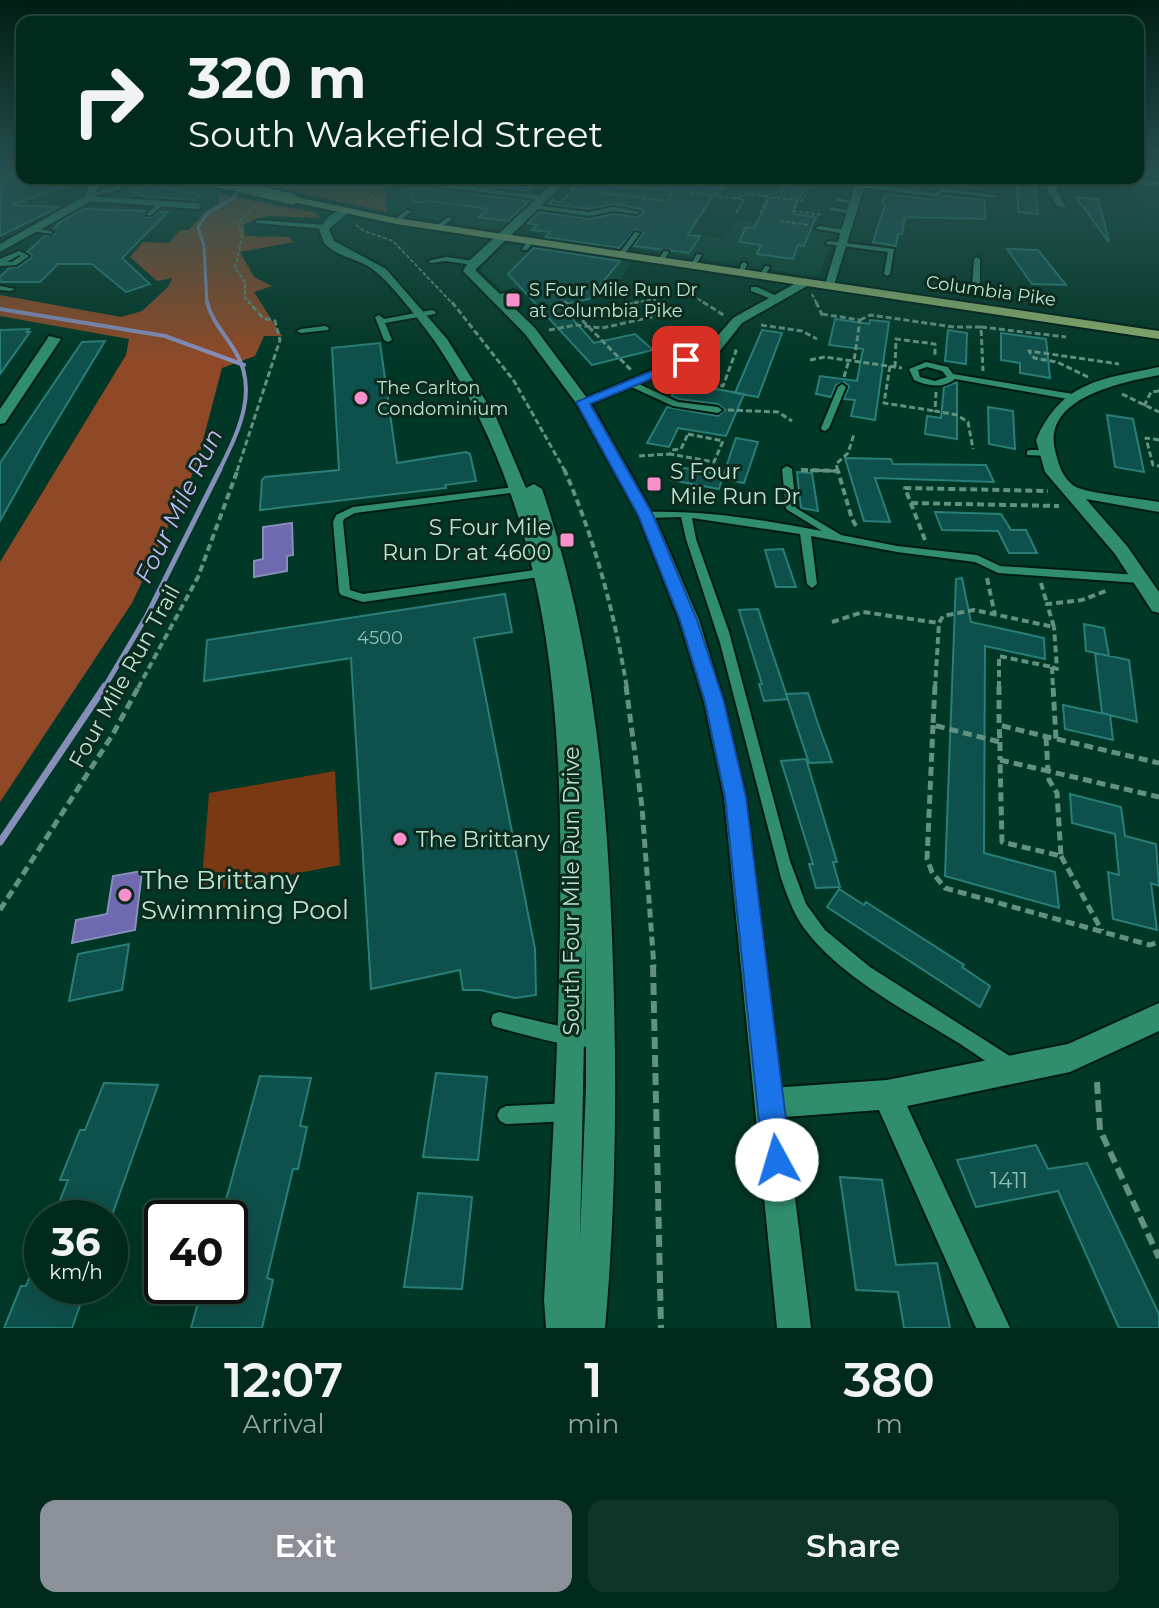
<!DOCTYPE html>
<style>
:root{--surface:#01291c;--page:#0f3529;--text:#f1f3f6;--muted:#96a6a3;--line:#23453b;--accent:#8c9099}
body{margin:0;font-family:Montserrat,sans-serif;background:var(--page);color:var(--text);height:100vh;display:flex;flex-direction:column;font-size:30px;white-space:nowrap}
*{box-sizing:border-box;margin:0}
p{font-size:26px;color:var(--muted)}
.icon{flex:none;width:44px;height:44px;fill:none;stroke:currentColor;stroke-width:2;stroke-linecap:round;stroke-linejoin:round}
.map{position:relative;height:1328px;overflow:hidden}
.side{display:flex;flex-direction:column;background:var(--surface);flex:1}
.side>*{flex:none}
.guide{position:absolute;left:16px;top:16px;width:1128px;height:168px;border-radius:16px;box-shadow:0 8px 32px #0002,0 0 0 2px var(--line);background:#01291c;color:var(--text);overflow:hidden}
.speed{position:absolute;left:24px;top:1200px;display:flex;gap:16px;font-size:40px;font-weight:700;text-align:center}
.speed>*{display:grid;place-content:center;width:104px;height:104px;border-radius:50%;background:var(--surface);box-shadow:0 8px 32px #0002,0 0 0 2px var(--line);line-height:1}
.speed small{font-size:20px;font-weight:400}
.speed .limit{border:4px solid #111;border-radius:12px;background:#fff;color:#111}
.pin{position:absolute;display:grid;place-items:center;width:68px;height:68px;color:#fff;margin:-34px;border-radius:16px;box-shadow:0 4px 12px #0006}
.me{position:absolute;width:88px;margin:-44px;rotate:354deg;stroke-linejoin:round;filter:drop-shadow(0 0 6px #0008)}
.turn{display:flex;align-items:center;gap:28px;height:168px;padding:0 40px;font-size:36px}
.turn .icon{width:104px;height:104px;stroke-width:2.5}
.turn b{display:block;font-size:56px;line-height:68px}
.eta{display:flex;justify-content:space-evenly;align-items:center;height:136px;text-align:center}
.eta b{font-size:48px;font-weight:600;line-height:56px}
.cta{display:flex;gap:16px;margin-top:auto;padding:16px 40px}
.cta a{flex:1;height:92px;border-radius:16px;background:var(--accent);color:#fff;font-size:32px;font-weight:600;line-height:92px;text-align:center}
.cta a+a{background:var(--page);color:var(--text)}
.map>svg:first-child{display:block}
</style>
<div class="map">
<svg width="1159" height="1328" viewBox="0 0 1159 1328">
<rect width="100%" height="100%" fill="#013726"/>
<path fill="#074533" d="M105,178H174L212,186L219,193V203L103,195L106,186Z
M383,178H400L535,195L511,221L502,228H490L387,212Z
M648,209L666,231L724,239L736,220L834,233L820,274L814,276L619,246Z
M506,245H512L631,263L621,279H574L506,294L482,272L481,267Z"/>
<path fill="#7a3813" d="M335,771L340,865L201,892L209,793Z"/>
<path fill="#8f4926" d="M232,178H383L387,212Z
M219,193L316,213L320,218L268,216L244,224L245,236L289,237L294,242L240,252L254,277L272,286L254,292L282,336H264L255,356L222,368L196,467L132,603L0,802V562L126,355L129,339L0,316V295L121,317L142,311L168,287L172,278L157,281L130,257L143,242L169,243L180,230H189L205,212L219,203Z"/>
<path fill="#6f69af" stroke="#868eb9" stroke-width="2" d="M292,523L293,555L287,556V571L254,577V561L263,559V527Z
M142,871L135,930L72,943L76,920L107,914L113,876Z"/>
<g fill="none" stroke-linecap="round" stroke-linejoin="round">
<path stroke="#868eb9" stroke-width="3" d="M207,304L204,246L198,227L207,214L233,198L248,178"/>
<path stroke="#868eb9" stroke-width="4" d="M207,302C212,322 225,334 235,351C260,391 237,434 219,471
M0,309L165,336L244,365"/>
<path stroke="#868eb9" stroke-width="5" d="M104,688L146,617L220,469"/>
<path stroke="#868eb9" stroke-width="7" d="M0,842L105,686"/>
</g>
<path fill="#0e504b" stroke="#297f77" stroke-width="2" d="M14,178H41L68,185L12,205L59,207L0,236V182Z
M448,178H541L527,191L443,180Z
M584,178H724L688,235L700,236L689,253L634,246L643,233L636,229L619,248L545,237L550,232L532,230L537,225L528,223L539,212L589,219L613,214L637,217L643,213L641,209L614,204L589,209L548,204L551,200L561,202Z
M789,178H809L792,214L816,217L804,246L798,245L793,259L757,254L761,245L739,242L746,227L754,228L770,197L778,198Z
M1017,178H1034L1038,214L1018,212Z
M155,183L182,193H201L195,200L145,197L130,191Z
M425,188L529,201L508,221L479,217L488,209L431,201L416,202L410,198L412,196L407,189Z
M886,194L937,200L942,196L985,200V219L905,217L902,234H898L896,246L873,242L885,205L882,204Z
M1076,197L1098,199L1109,241H1108Z
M83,209L145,211L147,218L160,212H168L122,258L150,284L126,292L92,264H58L40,282H0V277L9,268L18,267L31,258L32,255L27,252L45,236L55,234L53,229L60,222Z
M534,248L620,261L589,299L560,305L594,343L635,334L653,350L592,365L508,274Z
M1007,249L1038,250L1066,285L1032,284Z
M835,319L869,324L870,320L889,322L875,420L851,416L855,400L844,399L849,386L844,382L836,385L831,397L816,394L820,376L857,381L863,349L829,345Z
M29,329L27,332H30L0,374V330Z
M762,330L782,333L758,397L735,393Z
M948,330L967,333L966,364L945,361Z
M1001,333L1046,339L1050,378L1020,373V363L1001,360Z
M105,341L44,442L0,521V463L82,342Z
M380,343L397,463L466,452L470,454L476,481L445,485L446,488L260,510L262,480L265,477L339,470L332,348Z
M957,382V439L925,434L927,416L941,418L944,387Z
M675,388L708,393L710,388L744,394L726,436L678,428L669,447L647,443L667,407L718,416L725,410L718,404L679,399L672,396Z
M988,407L1013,411L1015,449L989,444Z
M1107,415L1133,419L1144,472L1115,467Z
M736,438L758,442L744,483L722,479Z
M845,458L891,459L893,464L986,465L994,482L875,478L890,522L864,521Z
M674,466L723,475L719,489L671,480Z
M797,472L812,473L818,511L801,508Z
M935,512L1001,514L1011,530H1026L1037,553H1009L998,531L942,530Z
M783,549L787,561L796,587H776L765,550Z
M962,578L971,622L1044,638L1045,659L985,646L984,853L1055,872L1059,908L945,876L956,579Z
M505,594L512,632L474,638L535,949L536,995L515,998L480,990H463L460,970L371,989L351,658L204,681L207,640Z
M758,609L772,652L788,699L764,701L759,684H762L739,610Z
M1084,624L1104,628L1109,656L1086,651Z
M1095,653L1129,660L1137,722L1102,713Z
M808,693L818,724L832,762L809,763L786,694Z
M1063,705L1110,715L1113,740L1065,729Z
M806,759L837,862H833L840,887L816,888L809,864H813L781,761Z
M1070,794L1121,807L1125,836L1156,844L1159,886L1151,883L1157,930L1113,919L1108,872L1119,875L1115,834L1072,823Z
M839,889L864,905L866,902L964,965L962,967L990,986L980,1007L827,907Z
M129,944L122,990L69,1001L78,954Z
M436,1073L487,1077L478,1160L423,1157Z
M260,1076L311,1078L300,1126L307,1127L298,1169H293L267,1278L273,1280L262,1328H191L203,1286H230V1218H221Z
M104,1083L158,1085L111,1218H53L68,1180H60L80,1130H85Z
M1036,1145L1048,1169L1087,1163L1159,1314V1328H1119L1058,1191L976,1207L957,1160Z
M840,1177L882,1180L896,1265L937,1263L950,1328H904L898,1292L856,1290Z
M418,1193L472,1197L462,1289L404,1287Z
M42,1247V1286H87L72,1328H4L21,1286H26Z"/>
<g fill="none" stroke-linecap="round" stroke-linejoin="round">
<defs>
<path id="service" d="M425,181L544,196L547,198L544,200L425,185L399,186L396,184Z
M860,184L935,193L941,188L1000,196L997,198L943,192L937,197L858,187Z
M120,186L122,189L92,196L89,194Z
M837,198L858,202L855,204L835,201Z
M160,203L165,204L151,215H147V213Z
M535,205L589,212L613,207L640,212L637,214L613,211L589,216L533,208Z
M831,207L855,212L852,214L829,210Z
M407,210L412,211L398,222H394V220Z
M448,217L453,218L440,228H436V226Z
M258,220L325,225L328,227L325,229L256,223L255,222Z
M819,226L846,230L849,232L846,234L817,229L816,228Z
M36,228L53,232L50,234L34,231V229Z
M635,232L640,233L623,256H619L618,255Z
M529,240L534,241L527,250H523L522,249Z
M829,241L894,249L890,274L887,276L884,274L888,252L827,244L826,243Z
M19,251L29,256L16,265L0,266V259ZM19,255L21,256L12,262H7Z
M664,251L669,252L663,261H659L658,260Z
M697,254L702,255L695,266H691L690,265Z
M446,257L473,261L476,263L473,265L446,261L431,263L428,261Z
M977,257L980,259V287L976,289L972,287L974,259Z
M744,262L747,264L744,272L739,273L741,264Z
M765,266L770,267L764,277H760L759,276Z
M0,286L15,289L11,291L0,290Z
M751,287H757L781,298L774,300L751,291Z
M514,290L518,292L517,294L494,299L490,297Z
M432,310L436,312L435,314L385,323L392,340L388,342L384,340L375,317L379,315L384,319Z
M325,326L329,328L328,330L301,333L297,331L301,329Z
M926,362L948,367L953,374L1073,394L1077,397L1073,400L955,379C942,389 928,386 914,380L909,369ZM927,367L942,371L947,377L935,381L920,377L918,370Z
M630,380L678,402L718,407L722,410L718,413L673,406L627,385L626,383Z
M842,384L846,387L829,428L825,431L822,430L821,428L838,387Z
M1030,450H1047L1052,453L1047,456L1027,455V451Z
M787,466L792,469L796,508L841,535L897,546L977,555L1000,566L1139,575L1144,579L1139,583L998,573L975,562L897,552L811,536L817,584L812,588L807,584L800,534L692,518L696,539L729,632L790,861L806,904L825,930L870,967L1016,1060L1019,1066L1016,1072L1010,1075C990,1066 971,1050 952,1039C904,1010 837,974 804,928C793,913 787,895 781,878L720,643L686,539L681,517L646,518L641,515L646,512C705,510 764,520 822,531L786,509L782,469Z
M523,486L528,489L526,491L355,513L344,519L343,522L350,590L363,594L549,568L553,569L554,572L553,575L363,602L341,595L339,592L333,522L336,515L353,507Z
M499,1012L572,1029L602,1030L608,1032L610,1038L608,1044C584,1054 525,1034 499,1028L493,1026L491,1020L493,1014Z
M569,1103L575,1106L578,1112L575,1118L569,1121L506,1124L500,1121L497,1115L500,1109L506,1106Z"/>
<path id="minor" d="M857,178H867L834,285L824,288Z
M1046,178H1056L1057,190L1066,208L1057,206L1047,190Z
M1098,178L1159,181V187L1103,181Z
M85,196L197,203L202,206L197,209L89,201L84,198Z
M805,278L811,282L809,285L742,323L719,352L588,405H578L576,402L709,346L733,318Z
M49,336L61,339L5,423L0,424V409Z
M1159,367V375C1120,383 1039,398 1056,454C1059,466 1063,478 1074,486C1084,493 1143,499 1159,502V512L1086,499L1127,546L1159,592V613L1152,611L1115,554L1045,472L1036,440C1062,381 1102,379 1159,367Z
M1159,1003V1031L1070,1072L907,1106L1010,1328H976L879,1110L771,1118L761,1113L756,1103L761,1093L771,1088L887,1080L1068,1044Z"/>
<path id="tertiary" d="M91,178H101L93,200L0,252V244L85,196Z
M559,178H570L475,270L535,328L590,402L654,515L699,620L724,702L746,797L811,1328H777L724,797L704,702L679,620L638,515L576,403L525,334L463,271L469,261Z"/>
<path id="secondary" d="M341,209L350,211L329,229L334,241L386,269L447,339L496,417L526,488L534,484L542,489C595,644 608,803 613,965C617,1087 616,1207 605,1328H546L544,1300C551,1173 559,1047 560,920C563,718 553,520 438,346C425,327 389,280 371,268C356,258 337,257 324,243L319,229L329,216ZM586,937V1086L580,1239Z"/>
<path id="primary" d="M198,178L221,181L216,184Z
M292,196L396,218L1159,331V339L396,224L288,201L287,199Z"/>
</defs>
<use href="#service" stroke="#001c12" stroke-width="4"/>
<use href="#minor" stroke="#001c12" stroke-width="4"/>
<use href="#tertiary" stroke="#001c12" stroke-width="4"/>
<use href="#secondary" stroke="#001c12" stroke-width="4"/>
<use href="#primary" stroke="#001c12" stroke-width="4"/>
<path stroke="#61917f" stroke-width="2" stroke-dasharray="4 2" stroke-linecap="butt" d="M336,178L345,182
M353,178L380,204
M728,178L716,196L735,198
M787,178L780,191L762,196L802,201L814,178
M696,187L702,178
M307,189L308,182L321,178
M571,189L667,201L673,191L578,182
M323,191L341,187L345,182
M678,191L716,196
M798,200L793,211L823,215
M736,213L744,199L735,198L748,194L762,196
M760,213L769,197
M780,221L809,225
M356,225L364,231L393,241L453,304
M547,284L567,304
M690,286L688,291L705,304
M812,294L817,304
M251,304L245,298V282L235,268L242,238L239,222L255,206
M629,304L654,299L660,304"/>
<path stroke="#61917f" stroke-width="3" stroke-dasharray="6 3" stroke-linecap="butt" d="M452,302L514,381L565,471
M565,302C584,321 615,307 638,302
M703,302L725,316
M816,302L823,317
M576,314L632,371
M822,314L860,320L854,361
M860,320L870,315L954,327H981L983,371
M761,325L802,331L817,339
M981,327L1066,337
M549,330L576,325L602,328L670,313L658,302
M810,360L825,357L902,368
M890,366L884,403L935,411
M895,367L896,339L935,344V357
M686,376L695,381L723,386L736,351L731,350
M844,377L849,360
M1088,377L1057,362L1034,358L1029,351L1119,364
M936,392L935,411L957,415L968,422L973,449
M1122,394L1159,412
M1144,406L1151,392L1159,391
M728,410L778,412L792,421
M688,434L723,441L714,462L670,454L672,450L681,449Z
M1159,440L1146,438L1153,465L1159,466
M639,456L670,454
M801,470L838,471
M237,471L280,340L275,321L263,318L249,302
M838,471L836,464L848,453L854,434"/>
<path stroke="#61917f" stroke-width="4" stroke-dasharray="7 4" stroke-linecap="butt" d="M564,469C595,539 614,612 627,688
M801,470L838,471L852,519L858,529
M911,503L1059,506
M925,540L905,488L1048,491
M987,578L995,615
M1041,583L1047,604
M832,622L863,612L939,623L943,616L974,610L1054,627L1047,604L1082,600L1106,591
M1052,667L1057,669L1054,627
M1052,667L1053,688
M138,688L198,577L238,469
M935,688L939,623
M999,688V656L1052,667"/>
<path stroke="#61917f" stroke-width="5" stroke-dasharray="9 5" stroke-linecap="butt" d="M626,686L642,807L654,967
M935,686L933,725L1000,742L999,725
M999,686V725L1056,739L1053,686
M933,725L927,859L932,872L945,888L1150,945L1159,942
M1046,737L1048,771L1159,797
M1057,739L1159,763
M1000,742V760
M1000,760L1048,771L1049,780L1057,793L1061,856L1002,842Z
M1061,856L1102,931
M0,910L113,734L139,686"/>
<path stroke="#61917f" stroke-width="6" stroke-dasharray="12 6" stroke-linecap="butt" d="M653,965L661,1328
M1097,1082L1100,1130L1159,1258"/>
<use href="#service" fill="#308e6d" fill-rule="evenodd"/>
<use href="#minor" fill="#308e6d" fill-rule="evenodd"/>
<use href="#tertiary" fill="#308e6d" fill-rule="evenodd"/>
<use href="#secondary" fill="#308e6d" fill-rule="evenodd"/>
<use href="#primary" fill="#8aad6c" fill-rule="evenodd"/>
<defs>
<path id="primary-bridge" d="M216,181L292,199"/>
</defs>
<use href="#primary-bridge" stroke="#001c12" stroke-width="13" stroke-linecap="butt"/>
<use href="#primary-bridge" stroke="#8aad6c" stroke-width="11"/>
</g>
<linearGradient id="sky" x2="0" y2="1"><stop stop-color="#011e15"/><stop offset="0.48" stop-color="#275352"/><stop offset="1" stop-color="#275352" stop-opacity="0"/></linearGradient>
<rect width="1159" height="360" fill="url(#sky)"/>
<path fill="#1a73e8" stroke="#114b97" stroke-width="2" d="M686,357L692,360L690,363L590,404L653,515L697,620L724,702L746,797L791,1160L787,1169L777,1174L767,1169L763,1160L725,797L705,702L680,620L638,515L576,402Z"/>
<g fill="#f890cb" stroke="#0d2a1f" stroke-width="3">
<rect x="505" y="292" width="16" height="16" rx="4"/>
<circle cx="361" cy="398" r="8"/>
<rect x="646" y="476" width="16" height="16" rx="4"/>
<rect x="559" y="532" width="16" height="16" rx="4"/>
<circle cx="400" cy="839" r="8"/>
<circle cx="125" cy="895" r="8"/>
</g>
<g text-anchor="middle" stroke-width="6" stroke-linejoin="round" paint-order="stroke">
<g font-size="18" fill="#bae4d1" stroke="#0d2a1f" text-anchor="start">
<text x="529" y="296">S Four Mile Run Dr<tspan x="529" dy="21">at Columbia Pike</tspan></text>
<text x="377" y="394">The Carlton<tspan x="377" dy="21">Condominium</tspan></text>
</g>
<g font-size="18" fill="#bae4d1" stroke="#0d2a1f">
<text transform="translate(991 291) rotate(8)" y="6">Columbia Pike</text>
</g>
<g font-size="18" fill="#8fbfb0">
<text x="380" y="644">4500</text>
</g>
<g font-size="22" fill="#bae4d1" stroke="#0d2a1f" text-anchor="start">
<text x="670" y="479">S Four<tspan x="670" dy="25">Mile Run Dr</tspan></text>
<text x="551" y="535" text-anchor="end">S Four Mile<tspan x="551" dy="25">Run Dr at 4600</tspan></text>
<text x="416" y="847">The Brittany</text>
</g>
<g font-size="22" fill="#bae4d1" stroke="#0d2a1f">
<text transform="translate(124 676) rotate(-61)" y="8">Four Mile Run Trail</text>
<text transform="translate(571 891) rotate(-90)" y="8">South Four Mile Run Drive</text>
</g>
<g font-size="22" fill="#8fbfb0">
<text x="1009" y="1188">1411</text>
</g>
<g font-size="24" font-style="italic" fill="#bdbbf5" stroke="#0d2a1f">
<text transform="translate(179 506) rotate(-64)" y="8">Four Mile Run</text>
</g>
<g font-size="26" fill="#bae4d1" stroke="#0d2a1f" text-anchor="start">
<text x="141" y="889">The Brittany<tspan x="141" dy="30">Swimming Pool</tspan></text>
</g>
</g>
</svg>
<div class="speed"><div>36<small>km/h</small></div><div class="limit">40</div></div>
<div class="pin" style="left:686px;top:360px;background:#d93025"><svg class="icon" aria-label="arrive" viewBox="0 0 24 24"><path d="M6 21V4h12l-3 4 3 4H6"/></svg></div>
<svg class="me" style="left:777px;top:1160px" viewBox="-20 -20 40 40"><circle r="19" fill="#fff"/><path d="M0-13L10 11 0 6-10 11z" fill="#1a73e8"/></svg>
<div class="guide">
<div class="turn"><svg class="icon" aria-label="right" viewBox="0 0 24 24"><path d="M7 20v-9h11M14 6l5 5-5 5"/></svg><div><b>320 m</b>South Wakefield Street</div></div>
</div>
</div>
<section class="side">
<div class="eta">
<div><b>12:07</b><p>Arrival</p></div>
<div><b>1</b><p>min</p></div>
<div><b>380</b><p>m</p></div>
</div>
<div class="cta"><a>Exit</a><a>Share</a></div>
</section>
